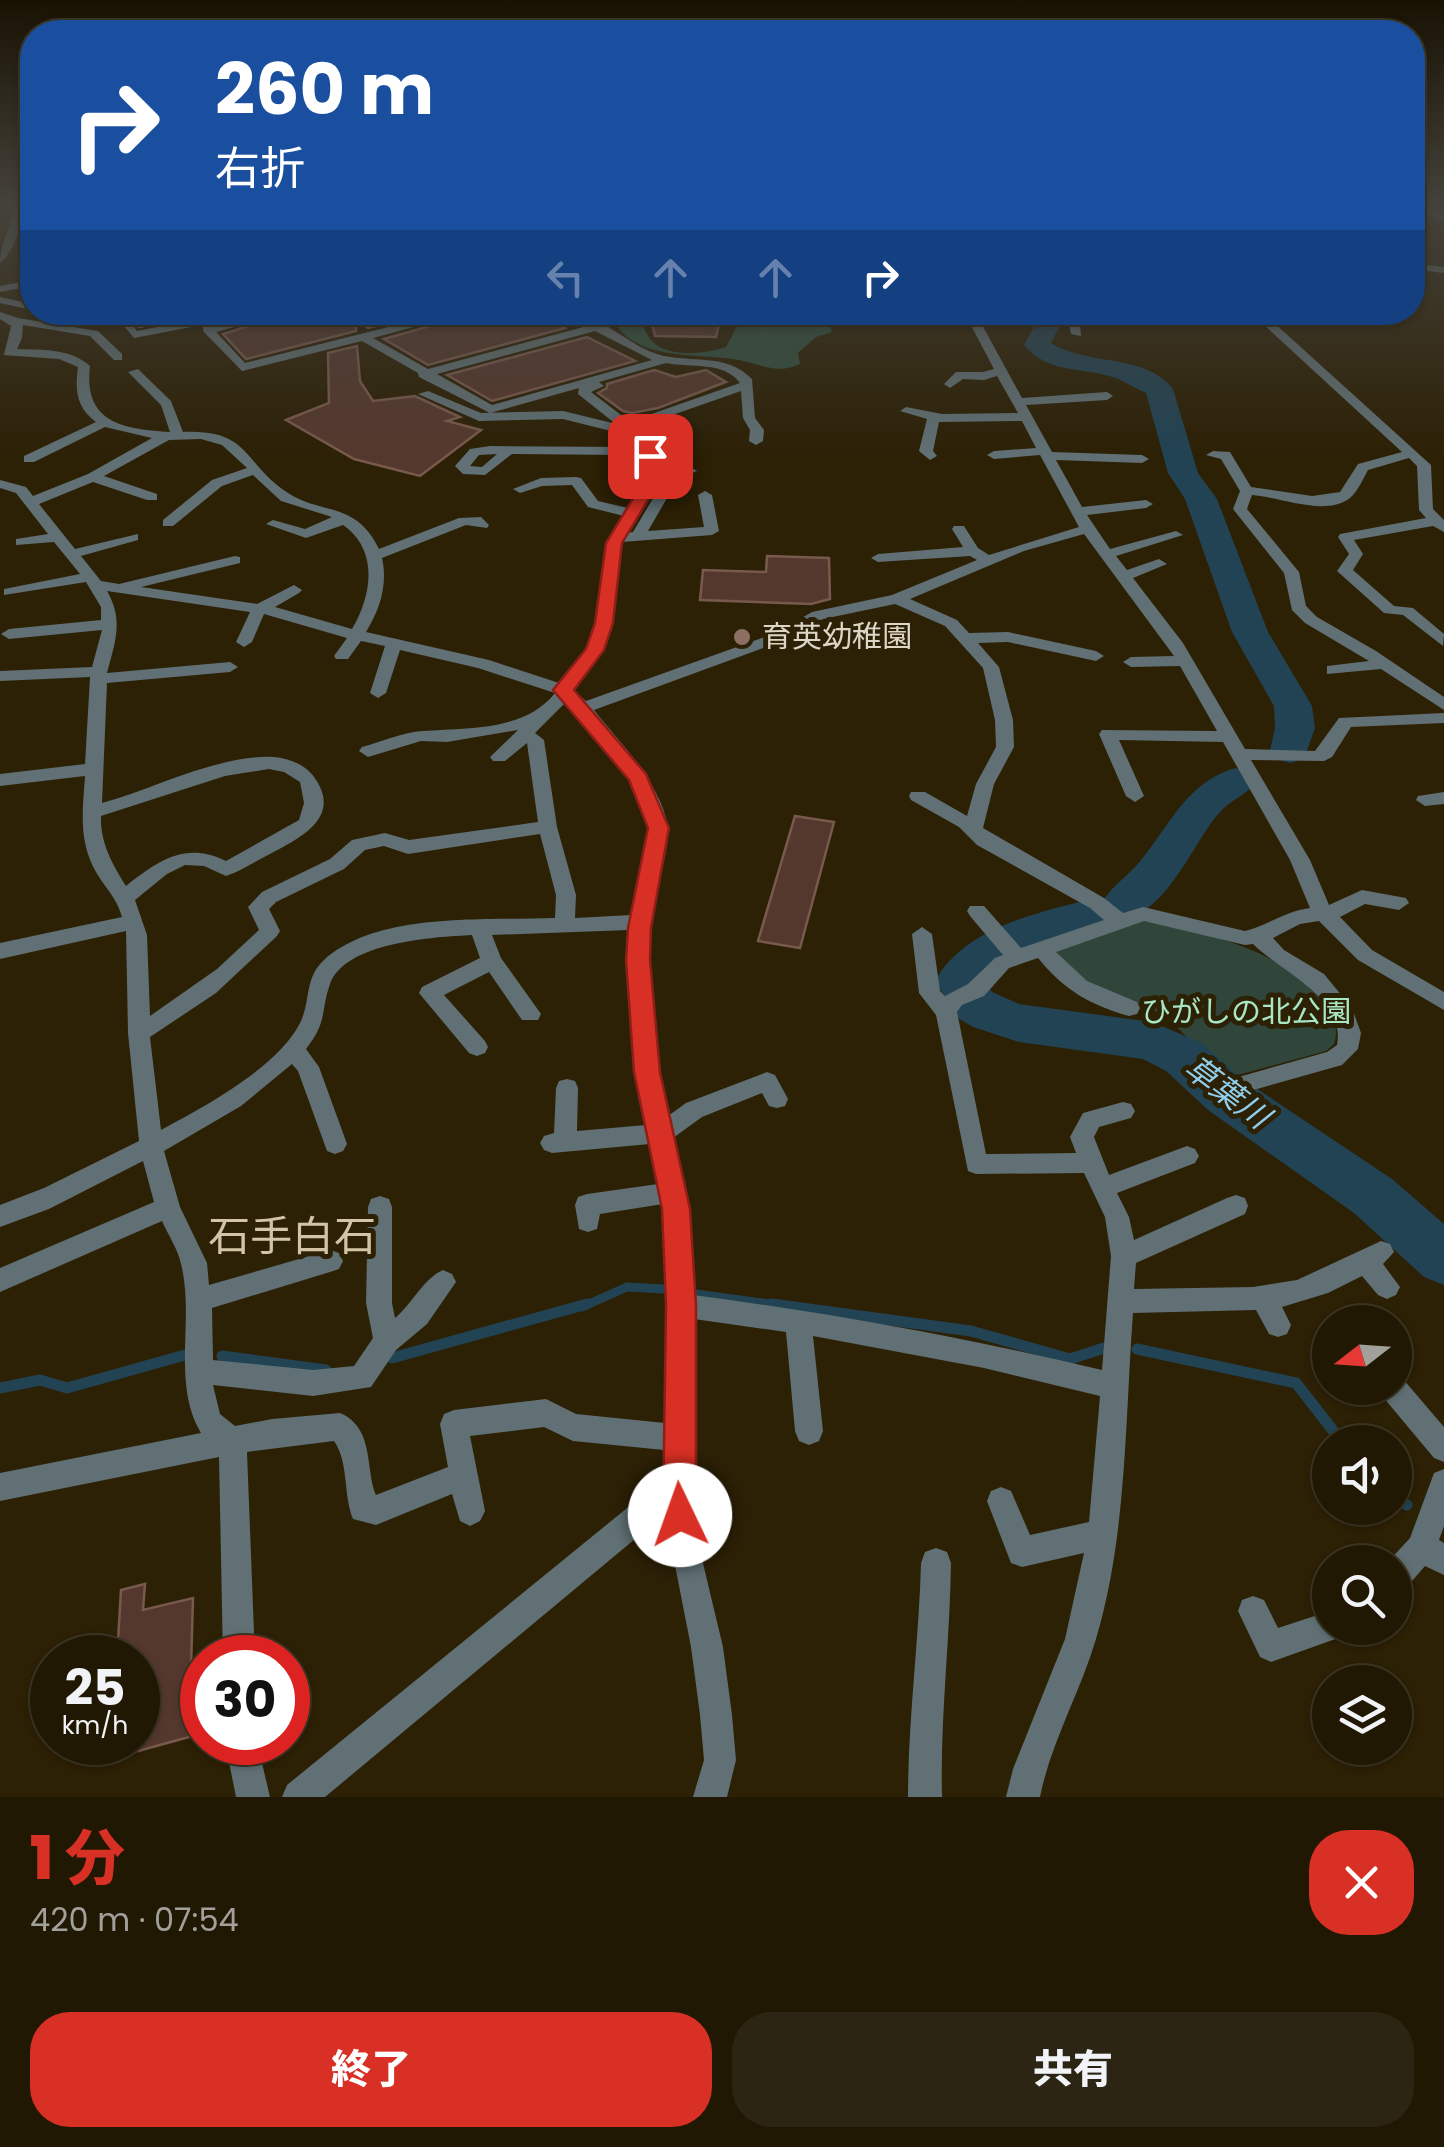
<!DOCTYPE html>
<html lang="ja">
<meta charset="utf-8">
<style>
:root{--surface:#211804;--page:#2d2513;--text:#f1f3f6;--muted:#a2a09a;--line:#3e3726;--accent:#d93025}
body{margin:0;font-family:Poppins,"Noto Sans JP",sans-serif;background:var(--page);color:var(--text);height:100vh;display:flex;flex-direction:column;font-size:38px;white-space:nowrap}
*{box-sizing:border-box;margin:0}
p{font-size:32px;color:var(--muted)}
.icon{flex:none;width:55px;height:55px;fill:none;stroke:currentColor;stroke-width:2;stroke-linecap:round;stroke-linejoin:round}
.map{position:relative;height:1797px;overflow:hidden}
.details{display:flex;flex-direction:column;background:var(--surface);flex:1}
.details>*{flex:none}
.top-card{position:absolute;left:20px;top:20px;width:1405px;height:305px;border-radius:40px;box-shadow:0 2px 8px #0004,0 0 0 2px var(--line);background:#1a4fa0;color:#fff;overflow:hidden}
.needle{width:65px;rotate:253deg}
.controls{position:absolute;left:1312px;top:1305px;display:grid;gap:20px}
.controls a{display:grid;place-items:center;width:100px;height:100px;border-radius:50%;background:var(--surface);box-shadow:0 2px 8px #0004,0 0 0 2px var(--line);font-size:50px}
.speed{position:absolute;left:30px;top:1635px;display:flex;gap:20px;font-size:50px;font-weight:700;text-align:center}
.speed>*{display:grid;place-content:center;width:130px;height:130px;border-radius:50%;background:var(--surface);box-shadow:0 2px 8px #0004,0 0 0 2px var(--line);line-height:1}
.speed small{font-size:25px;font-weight:400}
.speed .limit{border:15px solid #d22;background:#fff;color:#111}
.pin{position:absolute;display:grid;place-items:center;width:85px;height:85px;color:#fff;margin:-42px;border-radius:20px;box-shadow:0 5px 15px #0006}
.me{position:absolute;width:110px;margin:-55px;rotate:357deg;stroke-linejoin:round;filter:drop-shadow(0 0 8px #0008)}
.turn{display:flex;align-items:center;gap:35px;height:210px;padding:0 30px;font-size:45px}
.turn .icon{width:130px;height:130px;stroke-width:2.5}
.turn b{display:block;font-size:70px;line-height:85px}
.lanes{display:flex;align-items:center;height:95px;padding:0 30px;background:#0003;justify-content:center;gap:50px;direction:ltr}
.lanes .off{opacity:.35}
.round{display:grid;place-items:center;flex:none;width:105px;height:105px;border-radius:40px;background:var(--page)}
.headline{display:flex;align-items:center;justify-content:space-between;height:170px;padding:0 30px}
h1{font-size:60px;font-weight:800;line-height:75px;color:var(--accent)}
.action{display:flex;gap:20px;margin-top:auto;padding:20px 30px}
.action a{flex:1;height:115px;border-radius:40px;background:var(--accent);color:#fff;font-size:40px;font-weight:800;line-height:115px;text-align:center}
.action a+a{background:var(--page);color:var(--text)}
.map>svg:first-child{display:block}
</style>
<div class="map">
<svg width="1444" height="1797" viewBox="0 0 1444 1797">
<rect width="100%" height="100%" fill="#2c2005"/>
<path fill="#31463b" d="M1147,919C1209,936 1289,949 1326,1008C1334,1020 1339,1029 1334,1044L1326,1051L1230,1077L1170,1021L1149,1007L1098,991L1072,973L1056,951Z"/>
<path fill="#30503f" d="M744,313H825L832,332L816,337L798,353L800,364C775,376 758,362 733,359C693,353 633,361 612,318L634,314C644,321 642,325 647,334C660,360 704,354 726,347Z"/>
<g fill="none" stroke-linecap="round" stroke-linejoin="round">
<path stroke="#224353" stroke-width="9" d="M696,1294L791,1307
M582,1307L627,1287L663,1289"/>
<path stroke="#224353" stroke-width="11" d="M772,1304L971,1331L1070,1359L1104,1348
M1137,1349L1296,1383L1342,1442
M222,1356L326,1370
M392,1358L587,1304
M0,1388L40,1380L67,1388L185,1355
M1395,1498L1407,1505"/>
<path fill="#224353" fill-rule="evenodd" d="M1042,312H1067L1051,343C1087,366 1145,353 1173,389L1198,473L1217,499L1268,632L1312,706L1315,728L1304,759L1290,763L1276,759L1270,750L1275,728L1274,706L1232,632L1185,499L1168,473L1146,393C1136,389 1126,382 1116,378C1084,367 1047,374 1024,345Z
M1236,768L1251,772L1257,781C1247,795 1232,799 1221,811C1195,837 1161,929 1115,915L1109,926L1010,959L986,983L992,992L1019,1004L1152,1022L1202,1043L1244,1080L1392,1179L1444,1224V1285L1424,1277L1354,1213L1208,1110L1166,1071L1143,1059L1019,1042L973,1027L958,1018L935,981C966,926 1037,914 1093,898L1103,901C1113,884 1130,875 1141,860C1170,824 1189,780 1236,768Z"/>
</g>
<path fill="#55382d" stroke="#78594d" stroke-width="2.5" d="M128,312H188L189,317L139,327Z
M293,312H419L422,315L368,328L356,320V331L246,359L223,334Z
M480,312H538L565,328L428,365L384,339Z
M649,312H722L716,337L655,336Z
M587,337L635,361L492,401L447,375Z
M357,346L360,381L373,401L415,396L460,417L447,421L481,430L420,476L354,459L286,420L329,403L328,353Z
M654,370L676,377L706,370L726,382L658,408L632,413L623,411L598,393L607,388V384Z
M767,556L829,558L830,599L811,604L700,600L703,570L766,572Z
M795,816L834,822L800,948L758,941Z
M145,1584L143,1610L193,1598L189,1737L138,1751V1658H117L121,1590Z"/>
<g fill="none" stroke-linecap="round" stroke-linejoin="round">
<path fill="#607074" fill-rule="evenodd" d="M15,205H25C21,226 16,249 0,263C0,245 11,225 15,205Z
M1412,205L1444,214V220L1412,208Z
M1412,263L1444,267V273L1412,269Z
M32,280V286L0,292V286Z
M0,297L32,304V310L0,303Z
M0,312L18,318L98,331L122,354V360H114L90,336L23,325L22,338L17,349C42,350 70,348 90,366C83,423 123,429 170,432L161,405L128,372L138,369L171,401L183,432C251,429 242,463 288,493C322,515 356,501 379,549L459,518L481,517L489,525L487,528L466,525L382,558C388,585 380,609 366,632L489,660L562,684L587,650L596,623L607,543L624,516L588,507L572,485L542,486L520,493L513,489L541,478L576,477L581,478L598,501L628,508L647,477L649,462L624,455L512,454L485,475L463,474L455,466L470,449L490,446L625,447L646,453L649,448L631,436L563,419L479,421L418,394L428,391L481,413L563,411L641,430L663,447L658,456L663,460L661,477L627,533L633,532L668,473L690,467L697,471L678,479L648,531L704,527L698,495L705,491L712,495L719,531L712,535L622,542L612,623L603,650L574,691L586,701L776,633L812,612L892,595L977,560L970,556L878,562L871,558L878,554L963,547L952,529L954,526H964L978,548L989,555L1079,527L1040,455L994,459L987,455L994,451L1036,448L1022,421L939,422L933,451L937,456L930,460L919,451L927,419L900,411L906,407L942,414L1018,413L997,376L984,380L963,379L950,388L944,384L956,372H983L994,369L964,312H975L1022,398L1107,392L1113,396L1107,400L1026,405L1052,452L1142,455L1149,459L1142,463L1056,460L1082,507L1146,500L1153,504L1146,508L1087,515L1110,549L1176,531L1183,535L1116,556L1127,570L1159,559L1167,564L1133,578L1183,643L1245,749L1315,751L1339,718L1444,713V723L1351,727L1332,757L1324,761L1251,760L1310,860L1329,905L1362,890L1406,898L1409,903L1399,910L1365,904L1340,917L1372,950L1444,992V1010L1358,960L1319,921L1300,924L1273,938L1284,950L1324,974L1352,1008L1361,1033L1358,1049L1342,1065L1243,1093L1235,1090L1232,1084L1235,1078L1327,1052L1337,1045C1346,998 1280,971 1253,944L1245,945L1144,921L1056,952L1087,981L1137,1002L1140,1008L1137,1014L1129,1016C1090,1005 1064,990 1038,958L1009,968L984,996L962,1005L957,1012L986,1154L1076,1153L1070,1137L1083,1113L1123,1102L1131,1104L1135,1111L1131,1118L1099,1127L1094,1137L1109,1175L1187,1146L1195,1149L1199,1156L1195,1163L1117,1193L1129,1217L1134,1240L1227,1198L1236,1195L1245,1198L1248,1206L1245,1214L1136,1263L1134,1289L1253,1287L1297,1280L1381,1241L1390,1244L1394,1252L1383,1264L1400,1287L1396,1295L1387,1299L1378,1295L1362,1276L1328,1293L1282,1307L1291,1325L1287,1334L1278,1337L1269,1334L1256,1310L1133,1313C1125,1421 1127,1535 1096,1639C1080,1693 1051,1742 1040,1797H1006L1013,1769L1065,1639L1084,1553L1022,1567L1011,1563L987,1501L991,1491L1001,1487L1011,1491L1030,1535L1089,1522L1100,1396L984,1368L813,1336L823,1431L819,1441L809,1445L799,1441L795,1431L786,1332L694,1319L691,1491L697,1538L723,1647L732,1715L736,1760L727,1797H693L704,1760L700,1715L691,1647L665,1514L325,1797H282L287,1785L648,1491L663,1483L664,1450L573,1441L544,1427L470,1436L485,1511L480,1521L470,1526L460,1521L452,1494L376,1525L353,1519C343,1495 349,1462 334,1441L247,1452L255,1658H223L219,1457L0,1501V1473L201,1433C171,1383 195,1319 181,1264C178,1249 168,1235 162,1221L0,1292V1268L154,1202L143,1161L49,1209L0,1227V1205L44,1188L139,1141L128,1033L126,931L0,959V943L122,917C117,896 99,882 91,862C79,834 83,806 85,776L0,786V774L85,764L90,677L0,681V671L92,667L102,630L9,639L1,634L9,629L101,620V607L86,582L4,595V589L80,574L54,542L16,545V539L48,534L16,493L0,488V480L26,487L33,496L88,474L152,438L105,427L34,462H24V456L96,422C76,407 75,390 78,367L59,359L4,355L11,326L0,319ZM201,439L222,445L247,468L212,480L163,520V526H173L222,486L253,475L281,501L332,517L305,529L273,520L266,524L306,538L343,525C379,550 372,595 352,629L275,607L299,593L302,590L294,585L257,604L141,587L240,563V557L235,556L119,584L101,581L81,556L138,540V534L75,549L39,504L93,482L147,500H157V494L104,476L169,440ZM497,454L482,467L470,466L479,455ZM1084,534L1174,656L1131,657L1123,662L1131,667L1180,666L1217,731L1102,730L1099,734L1126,796L1135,802L1144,796L1119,740L1223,742L1290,860L1310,908C1286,911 1268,925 1245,931L1143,907L1123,913L1104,898L983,828L994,784L1014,747L1013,720L999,667L978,643L1008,642L1096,661L1104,656L1096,651L1008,632L969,633L957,620L910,599L1024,551ZM107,591L250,612L236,642L244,647L252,642L264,614L347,638L334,656L336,659H348L361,641L385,646L370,693L378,698L386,693L400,650L478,668L555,693C525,731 468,728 423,731C403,732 381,742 362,747L359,751L368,757L421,741L447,742L518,730L490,757L493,761H505L527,743L538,822L409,840L385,833L352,840L330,859L262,892L248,907L259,930L217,969L150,1016L147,935L135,900L167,874L185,865L204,866L226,876C241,871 254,862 268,855C298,839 344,818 314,777C306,765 288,758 274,757C219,754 154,789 102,803L107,683L230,672L238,667L230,662L107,673C115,643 124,620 107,591ZM895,604L945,626L983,668L995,720L996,747L976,784L967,816L925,792H911L909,796L911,800L959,827L977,845L1090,908L1104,920L1021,948L984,906H970L967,911L970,916L1003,955L995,958L968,984L945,996L940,991L932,934L922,927L912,934L919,993L936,1015L968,1171L976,1174L1084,1173L1105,1217L1111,1256L1102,1370C967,1338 831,1313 693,1295L688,1209L673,1138L702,1117L762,1093L769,1106L777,1108L785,1106L788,1099L775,1075L767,1072L686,1103L668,1116C655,1057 645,992 649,932C651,906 671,847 668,826C659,781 621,744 594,710L788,639L823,619ZM566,702L630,780L650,828L631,915L575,918L576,895L557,827L544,740L535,733ZM269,769L284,772L300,782L304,803L299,820L226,861C185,841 158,861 126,886C112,864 100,842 101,816L225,776ZM540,834L556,895L555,918C487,921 378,911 324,960C304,978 311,1002 300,1023C277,1068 204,1107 161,1130L150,1037L216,993L277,936L280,931L269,909L276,902L344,869L365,850L384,846L408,854ZM629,930C626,995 633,1061 646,1125L577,1131L578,1088L575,1081L567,1079L559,1081L556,1088L554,1133L544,1136L540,1143L544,1150L552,1153L650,1144L658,1184L587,1194L578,1197L575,1205L579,1229L588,1232L597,1229L600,1214L663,1204L668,1305L665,1423L576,1414L546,1399L454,1410L444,1414L440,1424L448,1467L376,1495C365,1469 375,1428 340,1413L272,1419L235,1426L220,1414L213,1385L313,1396L371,1387L396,1350L427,1324L456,1282L452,1274L443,1270C424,1278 412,1304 395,1318L392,1303V1207L389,1199L380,1196L371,1199L368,1207L366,1303L373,1338L354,1366L313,1370L213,1360L212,1308L330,1272L339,1269L343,1261L339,1253L330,1250L209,1285L207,1263L180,1207L164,1151L241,1106L292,1064L298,1071L327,1151L335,1154L343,1151L347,1144L319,1067L306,1049C328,1021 320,1013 330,984C345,942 435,937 472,935L480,958L422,987L419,993L469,1053L477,1056L485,1053L488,1047L485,1041L444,995L489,972L522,1020H538L541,1014L501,958L492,935Z
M62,312H110L88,319Z
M112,312H123L137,331L198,319L193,312H205L213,325L268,312H290L216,332L245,363L448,312H469L373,338L428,369L587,326L566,312C598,312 626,344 657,354C689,364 726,352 752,379L755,418L764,430L763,441L756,445L749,441L750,430L743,418L741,391L641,426L612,421L578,394L579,388L490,413L419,377L418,373L362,341L242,371L204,332L202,325L134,338ZM595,331L652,360L492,405L437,374ZM666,363C691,368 724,361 740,383L640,418L621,415L591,392L604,386L599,382Z
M1067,312H1079L1081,336L1071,334Z
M1250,312H1262L1431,465L1433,509L1444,520V532L1433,526L1354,540L1363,554L1353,570L1394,606L1413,608L1444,634L1443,646L1403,615L1384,613L1337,571L1349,554L1338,537L1340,534L1426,518L1419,510L1417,466L1409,458L1368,470C1363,479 1358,491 1350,498C1326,517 1280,497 1252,495L1247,509L1299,572L1306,606L1317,617L1376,651L1444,697V710L1381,669L1327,674V666L1369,661L1305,623L1292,610L1284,573L1233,509L1240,491L1221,459L1206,455L1213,451L1230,452L1251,487L1312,496L1340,492L1358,464L1402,452Z
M1444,792V804L1425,806L1416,800L1418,796Z
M1395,1376L1403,1379L1444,1427V1462L1434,1458L1383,1397L1380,1388H1395Z
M1444,1469V1526L1439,1540L1444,1543V1575L1425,1566L1406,1588L1395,1592V1562H1388L1410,1538L1434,1473Z
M936,1548L947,1552L951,1563C950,1641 940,1719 942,1797H908C908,1719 919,1641 921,1563L925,1552Z
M1253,1596L1264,1600L1278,1628L1330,1611V1628H1345L1341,1637L1271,1662L1260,1657L1238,1611L1242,1600Z
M225,1742H257L270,1797H236Z"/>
</g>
<linearGradient id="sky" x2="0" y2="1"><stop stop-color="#181203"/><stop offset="0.45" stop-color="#45423b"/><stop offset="1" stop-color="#45423b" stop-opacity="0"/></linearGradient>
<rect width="1444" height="456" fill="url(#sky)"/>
<path fill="#d93025" stroke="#8d1f18" stroke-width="2.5" d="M650,451L665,466L662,477L622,543L613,623L604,650L574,690L646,774L669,828L651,928L650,960L660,1072L690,1209L696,1305V1515L691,1526L680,1531L668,1526L663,1515L666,1305L662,1209L634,1072L626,960L628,928L648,828L629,780L553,690L586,649L595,623L606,543L646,477L649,466L643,456Z"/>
<circle fill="#8d6e63" stroke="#2c2005" stroke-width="4" cx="742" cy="637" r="10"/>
<g text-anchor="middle" stroke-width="10" stroke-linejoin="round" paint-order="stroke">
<g font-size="30" fill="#ddd5c6" stroke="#2c2005" text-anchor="start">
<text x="762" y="647">育英幼稚園</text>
</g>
<g font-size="30" fill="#a9e6c5" stroke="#2c2005">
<text x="1246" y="1022">ひがしの北公園</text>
</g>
<g font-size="32" font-style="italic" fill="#90ceed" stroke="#2c2005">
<text transform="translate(1227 1092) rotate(37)" y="11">草葉川</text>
</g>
<g font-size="42" fill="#d3c4a5" stroke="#2c2005">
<text x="292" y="1251">石手白石</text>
</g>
</g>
</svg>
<div class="controls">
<a><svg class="needle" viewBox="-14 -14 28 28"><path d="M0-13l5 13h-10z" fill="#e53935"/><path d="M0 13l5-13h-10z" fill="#a2a09a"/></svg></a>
<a><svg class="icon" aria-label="sound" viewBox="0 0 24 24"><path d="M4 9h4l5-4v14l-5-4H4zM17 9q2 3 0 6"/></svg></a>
<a><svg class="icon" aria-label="search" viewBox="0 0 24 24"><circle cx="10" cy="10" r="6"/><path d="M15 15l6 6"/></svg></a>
<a><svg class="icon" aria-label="layers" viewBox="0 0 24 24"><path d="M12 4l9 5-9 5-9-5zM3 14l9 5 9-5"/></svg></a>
</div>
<div class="speed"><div>25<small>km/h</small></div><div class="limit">30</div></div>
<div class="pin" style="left:650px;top:456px;background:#d93025"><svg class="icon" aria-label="arrive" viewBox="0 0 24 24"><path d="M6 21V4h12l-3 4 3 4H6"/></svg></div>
<svg class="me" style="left:680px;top:1515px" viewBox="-20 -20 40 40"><circle r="19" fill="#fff"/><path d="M0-13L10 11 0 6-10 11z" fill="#d93025"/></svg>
<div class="top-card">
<div class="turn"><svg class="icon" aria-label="right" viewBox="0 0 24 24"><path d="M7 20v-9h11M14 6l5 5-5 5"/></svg><div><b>260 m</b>右折</div></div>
<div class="lanes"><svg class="icon off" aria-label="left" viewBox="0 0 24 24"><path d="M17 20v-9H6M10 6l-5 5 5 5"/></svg><svg class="icon off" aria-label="ahead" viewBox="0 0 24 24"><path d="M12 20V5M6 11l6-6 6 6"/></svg><svg class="icon off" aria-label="ahead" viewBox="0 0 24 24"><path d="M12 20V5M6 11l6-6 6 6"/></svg><svg class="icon" aria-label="right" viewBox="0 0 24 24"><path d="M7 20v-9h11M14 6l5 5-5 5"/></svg></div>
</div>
</div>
<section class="details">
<div class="headline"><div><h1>1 分</h1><p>420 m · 07:54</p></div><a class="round" style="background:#d93025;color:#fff"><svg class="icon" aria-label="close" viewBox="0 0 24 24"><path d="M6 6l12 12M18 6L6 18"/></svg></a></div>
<div class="action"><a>終了</a><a>共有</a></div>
</section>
